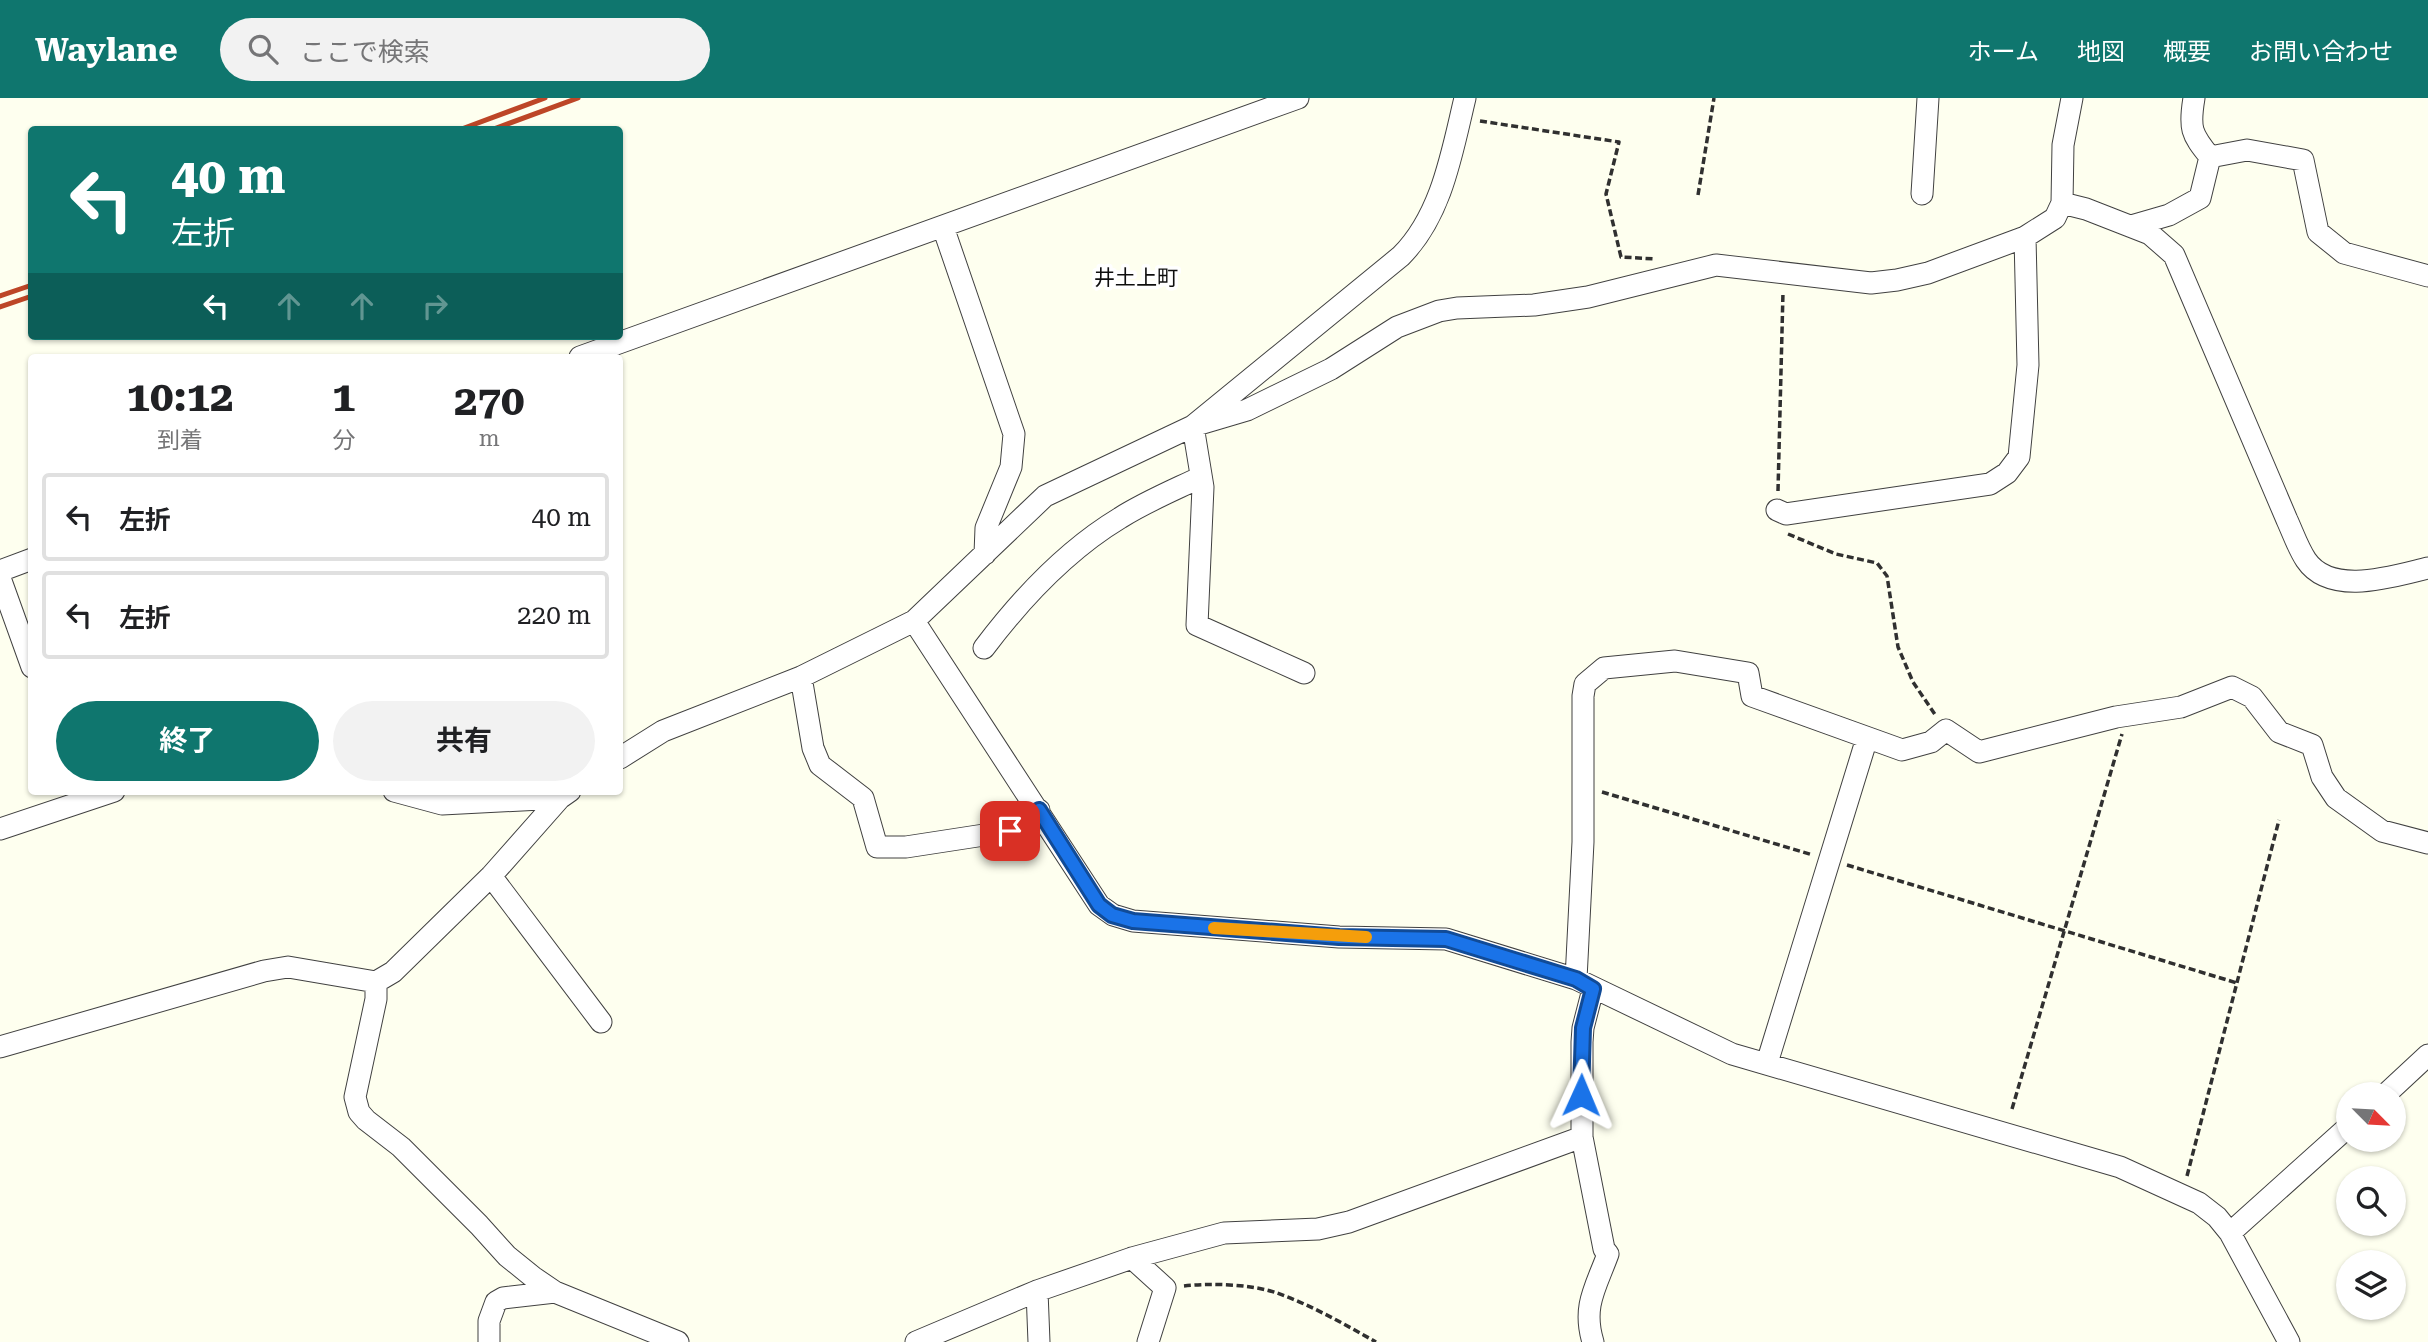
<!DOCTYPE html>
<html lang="ja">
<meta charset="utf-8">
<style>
:root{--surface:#fff;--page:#f2f2f2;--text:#202124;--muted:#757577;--line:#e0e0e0;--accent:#0f766e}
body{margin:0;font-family:"Roboto Serif","Noto Sans JP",serif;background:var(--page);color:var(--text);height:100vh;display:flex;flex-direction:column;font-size:26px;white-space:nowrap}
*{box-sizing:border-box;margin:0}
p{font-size:23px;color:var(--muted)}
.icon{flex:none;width:38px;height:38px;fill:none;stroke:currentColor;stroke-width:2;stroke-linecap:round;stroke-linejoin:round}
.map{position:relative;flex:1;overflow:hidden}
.side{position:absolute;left:28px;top:256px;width:595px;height:441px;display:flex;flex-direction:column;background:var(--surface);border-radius:7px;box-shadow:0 2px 5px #0004}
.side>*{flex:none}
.guide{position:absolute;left:28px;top:28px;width:595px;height:214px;border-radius:7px;box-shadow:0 2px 5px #0004;background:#0f766e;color:#fff;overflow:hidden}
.needle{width:46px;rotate:114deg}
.buttons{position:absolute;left:2336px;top:984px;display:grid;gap:14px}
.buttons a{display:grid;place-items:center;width:70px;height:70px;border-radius:50%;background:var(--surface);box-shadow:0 2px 5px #0004;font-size:35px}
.pin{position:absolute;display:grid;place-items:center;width:60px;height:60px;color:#fff;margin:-30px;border-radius:14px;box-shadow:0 4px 10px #0006}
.me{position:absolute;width:77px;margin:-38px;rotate:1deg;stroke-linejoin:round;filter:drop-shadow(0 0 5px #0008)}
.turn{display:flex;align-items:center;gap:24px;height:147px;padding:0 28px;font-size:32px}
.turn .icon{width:91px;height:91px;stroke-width:2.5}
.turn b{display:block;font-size:49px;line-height:60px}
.lanes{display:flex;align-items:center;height:66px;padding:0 28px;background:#0003;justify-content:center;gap:35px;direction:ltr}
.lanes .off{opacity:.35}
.eta{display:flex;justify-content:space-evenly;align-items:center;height:119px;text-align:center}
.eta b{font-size:42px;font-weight:700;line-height:49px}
.primary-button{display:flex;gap:14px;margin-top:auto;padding:14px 28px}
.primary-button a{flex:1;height:80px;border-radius:42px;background:var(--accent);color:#fff;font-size:28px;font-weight:700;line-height:80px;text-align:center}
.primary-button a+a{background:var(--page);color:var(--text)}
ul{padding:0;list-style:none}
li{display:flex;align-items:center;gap:21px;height:88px;margin:0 14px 10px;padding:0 14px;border:4px solid var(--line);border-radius:7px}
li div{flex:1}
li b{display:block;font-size:26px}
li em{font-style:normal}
header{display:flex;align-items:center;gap:42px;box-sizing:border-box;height:98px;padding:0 35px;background:var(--accent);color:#fff}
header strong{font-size:33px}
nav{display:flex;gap:38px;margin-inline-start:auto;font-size:24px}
.search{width:490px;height:63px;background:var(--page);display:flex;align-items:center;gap:18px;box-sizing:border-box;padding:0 24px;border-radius:38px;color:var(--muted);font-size:26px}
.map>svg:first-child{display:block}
</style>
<header>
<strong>Waylane</strong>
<div class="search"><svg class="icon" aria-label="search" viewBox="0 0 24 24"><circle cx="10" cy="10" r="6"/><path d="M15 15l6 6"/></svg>ここで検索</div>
<nav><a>ホーム</a><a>地図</a><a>概要</a><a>お問い合わせ</a></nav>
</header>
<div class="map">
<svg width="2428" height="1244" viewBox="0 0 2428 1244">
<rect width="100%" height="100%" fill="#feffef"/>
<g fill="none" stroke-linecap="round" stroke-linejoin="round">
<defs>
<path id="minor" d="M2194,0C2189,30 2191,36 2210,59
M1922,96L1928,0
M2062,105L2086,111L2150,136L2174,157L2287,422C2293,435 2298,450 2306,462C2331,499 2394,478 2428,470
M2131,128L2169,117L2200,100L2210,59L2247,52L2303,62L2318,134L2344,155L2428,178
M943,129L1014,336L1011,369L986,430L985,456
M580,259L1298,0
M1777,412L1786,416L1990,386L2007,375L2019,359L2028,267L2025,139
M0,473L32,461
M0,480L32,569
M914,523L1099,807L1113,817L1133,823L1339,839L1446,841L1576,881L1732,956L2120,1069L2199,1105L2217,1119L2230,1135L2289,1244
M984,550C1021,501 1067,452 1120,420C1145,404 1174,392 1201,379
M1304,575L1197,527L1203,389L1193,328L1247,312L1331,271L1397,229L1439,213L1457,210L1534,207L1588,199L1716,167L1871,185L1897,182L1928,175L2025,139L2055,120L2062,105L2063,47L2072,0
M801,579L813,650L820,667L863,700L877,749H906L1010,733L1039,712
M620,660L663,633L801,579L914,523L1045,398L1193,328L1401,158C1442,117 1452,54 1465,0
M394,693L442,706L560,700
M0,731L114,693
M491,778L601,924
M1576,881L1583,744V598L1585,586L1604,570L1675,563L1748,575L1752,598L1902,652L1931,644L1946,632L1979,654L2116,619L2181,609L2232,589L2252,599L2279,634L2312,647L2322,679L2336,700L2382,733L2428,745
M376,884V901L355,999L359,1014L366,1022L401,1049L479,1127L507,1158L533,1179L555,1194L678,1244
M0,949L264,873L288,869L376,884L393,874L491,778L560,700L570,693
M1767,965L1867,640
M2386,996L2428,957
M2230,1135L2348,1029
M1132,1160L1165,1190L1148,1244
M1037,1193L1039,1244
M489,1244V1223L496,1204L503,1200L555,1194
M916,1244L1037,1193L1132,1160L1224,1135L1318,1131L1349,1124L1582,1039
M1593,1244C1582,1208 1596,1189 1608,1156L1604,1151L1582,1039V944L1583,930L1593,891"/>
</defs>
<use href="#minor" stroke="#414141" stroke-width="23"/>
<path stroke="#303030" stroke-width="3.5" stroke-dasharray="7 3.5" stroke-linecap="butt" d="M1480,23L1619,44L1606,96L1621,159L1655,161
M1698,97L1714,0
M1778,393L1783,194
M1788,436L1836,456L1877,465L1887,478L1898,549L1913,584L1936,618
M1602,694L1813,757
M1847,767L2237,885
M2012,1011L2122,636
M2187,1078L2279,722
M1184,1188C1211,1185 1251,1186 1277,1195C1311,1207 1344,1226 1376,1244"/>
<use href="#minor" stroke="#fff" stroke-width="21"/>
<path stroke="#bd4627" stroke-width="5" d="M459,32L545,0
M491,32L578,0
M0,198L32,187
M0,209L32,198"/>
</g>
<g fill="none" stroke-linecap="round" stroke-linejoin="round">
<defs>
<path id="route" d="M1010,733L1039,712L1099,807L1112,817L1133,823L1339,839L1446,841L1576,881L1593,891L1583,930L1581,997"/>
</defs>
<use href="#route" stroke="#114b97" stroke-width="18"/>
<use href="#route" stroke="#1a73e8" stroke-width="12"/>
<path stroke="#f59e0b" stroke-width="12" d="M1214,830L1366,839"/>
</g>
<g text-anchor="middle" stroke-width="7" stroke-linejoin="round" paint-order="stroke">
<g font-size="21" fill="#0e0e0e" stroke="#fff">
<text x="1136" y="187">井土上町</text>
</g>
</g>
</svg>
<div class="buttons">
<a><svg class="needle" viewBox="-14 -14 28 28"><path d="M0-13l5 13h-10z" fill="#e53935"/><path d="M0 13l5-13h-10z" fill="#757577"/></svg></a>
<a><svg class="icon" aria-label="search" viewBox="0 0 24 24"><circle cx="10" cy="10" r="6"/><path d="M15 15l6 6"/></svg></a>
<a><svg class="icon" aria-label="layers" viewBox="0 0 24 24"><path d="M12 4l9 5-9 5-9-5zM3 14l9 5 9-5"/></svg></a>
</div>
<div class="pin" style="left:1010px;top:733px;background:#d93025"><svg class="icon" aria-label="arrive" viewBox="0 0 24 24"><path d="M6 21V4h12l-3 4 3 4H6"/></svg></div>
<svg class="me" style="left:1581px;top:997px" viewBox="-20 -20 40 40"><path d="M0-17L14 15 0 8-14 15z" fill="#1a73e8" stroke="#fff" stroke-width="4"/></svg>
<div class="guide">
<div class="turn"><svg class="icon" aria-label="left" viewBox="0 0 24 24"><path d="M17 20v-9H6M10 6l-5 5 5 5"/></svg><div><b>40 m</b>左折</div></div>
<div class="lanes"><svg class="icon" aria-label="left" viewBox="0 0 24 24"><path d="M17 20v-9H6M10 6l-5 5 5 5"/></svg><svg class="icon off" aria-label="ahead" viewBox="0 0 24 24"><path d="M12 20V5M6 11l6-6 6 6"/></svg><svg class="icon off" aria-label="ahead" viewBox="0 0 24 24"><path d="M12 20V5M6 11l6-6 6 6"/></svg><svg class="icon off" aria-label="right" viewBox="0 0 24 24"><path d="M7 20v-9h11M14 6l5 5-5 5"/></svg></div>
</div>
<section class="side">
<div class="eta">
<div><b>10:12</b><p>到着</p></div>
<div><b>1</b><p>分</p></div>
<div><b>270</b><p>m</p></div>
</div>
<ul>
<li><svg class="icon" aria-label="left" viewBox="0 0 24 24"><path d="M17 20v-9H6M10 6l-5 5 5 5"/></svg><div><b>左折</b></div><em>40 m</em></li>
<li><svg class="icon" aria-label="left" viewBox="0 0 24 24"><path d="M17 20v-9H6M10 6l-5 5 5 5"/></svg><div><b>左折</b></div><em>220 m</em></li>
</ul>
<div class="primary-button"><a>終了</a><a>共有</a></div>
</section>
</div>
